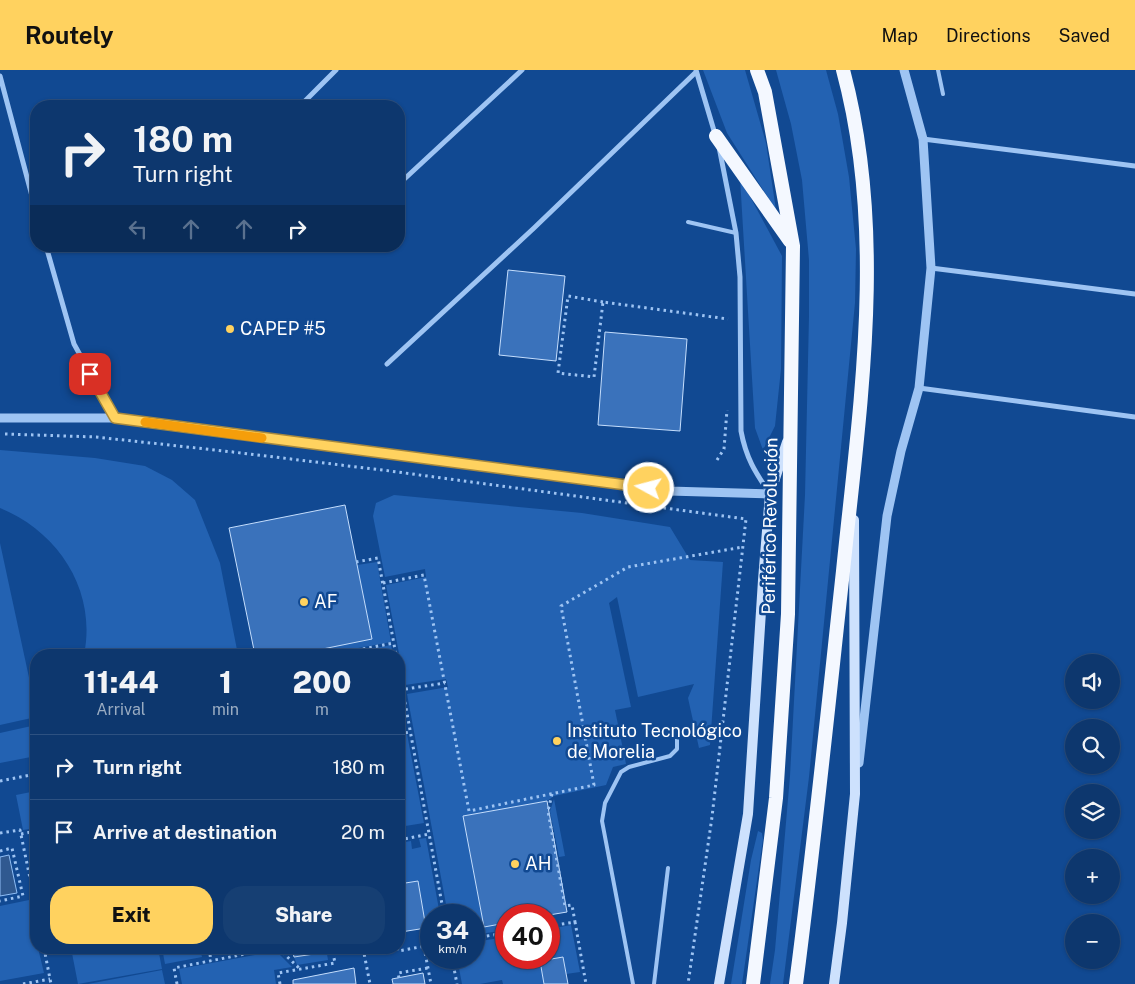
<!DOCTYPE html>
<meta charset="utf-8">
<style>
:root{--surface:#0d376e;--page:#163f73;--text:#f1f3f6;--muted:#9aacc2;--line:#2d5181;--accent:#ffd25f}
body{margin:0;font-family:"Public Sans",sans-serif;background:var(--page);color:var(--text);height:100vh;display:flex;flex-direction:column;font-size:19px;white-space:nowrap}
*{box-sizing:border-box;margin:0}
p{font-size:16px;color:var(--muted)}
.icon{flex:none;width:28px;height:28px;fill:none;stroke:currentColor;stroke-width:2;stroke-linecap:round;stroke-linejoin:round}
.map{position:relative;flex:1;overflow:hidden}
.drawer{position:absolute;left:30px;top:579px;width:375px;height:305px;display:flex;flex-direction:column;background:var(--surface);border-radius:20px;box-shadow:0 1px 4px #0004,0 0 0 1px var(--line)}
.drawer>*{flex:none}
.top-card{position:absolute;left:30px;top:30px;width:375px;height:152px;border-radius:20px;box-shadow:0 1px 4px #0004,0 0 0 1px var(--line);background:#0d376e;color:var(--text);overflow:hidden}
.controls{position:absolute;left:1065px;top:584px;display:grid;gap:10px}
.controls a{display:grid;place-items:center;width:55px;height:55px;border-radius:50%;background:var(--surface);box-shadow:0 1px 4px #0004,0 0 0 1px var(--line);font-size:25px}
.speed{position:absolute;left:420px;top:834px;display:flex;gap:10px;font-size:25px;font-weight:700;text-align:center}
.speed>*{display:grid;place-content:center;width:65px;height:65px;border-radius:50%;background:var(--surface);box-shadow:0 1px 4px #0004,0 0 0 1px var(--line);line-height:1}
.speed small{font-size:12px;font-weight:400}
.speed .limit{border:8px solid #d22;background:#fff;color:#111}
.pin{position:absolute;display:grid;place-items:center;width:42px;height:42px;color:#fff;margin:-21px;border-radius:10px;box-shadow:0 2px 8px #0006}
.me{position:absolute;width:55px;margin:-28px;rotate:277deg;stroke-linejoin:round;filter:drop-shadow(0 0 4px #0008)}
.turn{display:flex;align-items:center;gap:18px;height:105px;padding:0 20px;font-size:22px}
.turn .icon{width:65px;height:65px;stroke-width:2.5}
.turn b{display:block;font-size:35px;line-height:42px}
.lanes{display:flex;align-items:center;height:48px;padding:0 20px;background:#0003;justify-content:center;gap:25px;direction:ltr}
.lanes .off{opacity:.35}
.eta{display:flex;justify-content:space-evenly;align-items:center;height:85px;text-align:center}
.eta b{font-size:30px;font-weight:800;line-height:35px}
.primary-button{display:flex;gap:10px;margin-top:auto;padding:10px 20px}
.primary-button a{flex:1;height:58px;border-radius:20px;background:var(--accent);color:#111;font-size:20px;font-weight:800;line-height:58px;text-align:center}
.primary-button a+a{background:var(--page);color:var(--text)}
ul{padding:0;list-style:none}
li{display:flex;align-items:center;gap:15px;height:65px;padding:0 20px;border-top:1px solid var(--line)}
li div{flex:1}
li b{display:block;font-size:19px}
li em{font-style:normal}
header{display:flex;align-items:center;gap:30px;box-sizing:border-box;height:70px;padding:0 25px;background:var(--accent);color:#111}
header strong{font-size:24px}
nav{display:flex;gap:28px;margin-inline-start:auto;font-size:18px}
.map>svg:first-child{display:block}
</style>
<header>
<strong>Routely</strong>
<nav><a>Map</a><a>Directions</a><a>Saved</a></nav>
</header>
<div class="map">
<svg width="1135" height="914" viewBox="0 0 1135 914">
<rect width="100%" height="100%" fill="#114992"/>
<path fill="#2362b2" d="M703,0H745L766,73L776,140L727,63Z
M776,0H826L838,44L849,107L856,179L855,233L809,707L783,914H770L775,880L790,706L805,425L809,246V190L802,110L791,54Z
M740,108L782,186L781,299L775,356L763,380L755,358Z
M0,380L95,388L145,396L172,410L195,430L220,493L238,585H84C97,521 59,462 0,438Z
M394,425L582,443L670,457L690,490L723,492L710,675L699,678L688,628L694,614L638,627L617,527L609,533L631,637L615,640L626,694L613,697L606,715L554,726L547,731L463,746L484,857L506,853V860L474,865V845H448L407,624L448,617L446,609L405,615L386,515L426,507L425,499L385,507L373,446L376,433Z
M0,473L36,640V647L0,655Z
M377,492L391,572L320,585H293L372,569L357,495Z
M391,575L393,585H340Z
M36,655V686L0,693V663Z
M407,664L424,753L399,757V666Z
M36,721V758L23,760L16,725Z
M554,729L565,786L559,787L550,741Z
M758,761L762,763L763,769L742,914H731L751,790Z
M426,768L440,845H431V857L426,858L418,811L399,814V773L411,771L412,779L421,777L419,769Z
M29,830L36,867V878H38L44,903L0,911V836Z
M571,855L580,902L566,904L563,887L540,891L544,914H503L502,910L480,914H462L457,888H474V872L506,867V888H549V859Z
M71,878H158L162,899L78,914Z
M162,878H200L202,887L165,894Z
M320,878H326L328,890L297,895L294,887L321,883Z
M276,881L292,897L274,900L276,914H182L179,899Z
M162,900L165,914H88Z"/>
<path fill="#305990" stroke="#8fbef6" d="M9,785L17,823L0,826V787Z"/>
<path fill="#3a72bb" stroke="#c5defd" d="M508,200L565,206L556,291L499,285Z
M605,262L687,269L680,361L598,355Z
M345,435L372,569L293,585H255L229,458Z
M547,731L567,842L549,845H506V853L484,857L463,746Z
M418,811L426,858L401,862L399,852V814Z
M292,878H320L321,883L294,887Z
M563,887L568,914H544L540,891Z
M354,898L356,914H293V910Z
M423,903L425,914H393L392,909Z"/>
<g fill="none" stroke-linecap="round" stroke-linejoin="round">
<path stroke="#9ec4f3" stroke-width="3" stroke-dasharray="2.5 4" stroke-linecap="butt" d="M603,232L568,226L558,303L594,307L603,232L728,249
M5,364L96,367L233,382L390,401L746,449L712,747L688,914
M717,390L724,379L727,340
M356,492L378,488L396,585
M383,513L424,505L469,741L594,715L561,536L628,497L743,477
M331,585L394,573
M399,600L444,845
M399,620L445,613
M399,664L410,662
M0,711L36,704
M552,724L548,741L565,836L572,835L575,852
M0,763L20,760L36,837
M21,764L36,761
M399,770L429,764
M0,781L12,778L23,826L0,831
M549,856L575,852L586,914
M474,868L506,863
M424,877L431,914
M44,878L51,914
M209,878L211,891
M235,878L237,885
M278,878L300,899
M363,878L370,914
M397,878L398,881L431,875
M452,888L457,914
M399,908L398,903L428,898
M23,914L50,909
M177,914L174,898L276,878
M280,914L278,903L335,893L332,878"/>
<path stroke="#9ec4f3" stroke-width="4" d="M938,0L943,24
M688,152L736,163
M633,914L602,751L605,733L621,702L629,697L670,686L677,679V667L670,658
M654,914L668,798"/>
<path stroke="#9ec4f3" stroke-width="5" d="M696,0L715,64
M0,6L36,141
M300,36L336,0
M923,69L1135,96
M719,77L736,163L740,207L741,361C746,388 755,402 770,424
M399,114L522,0
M46,176L74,274L115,348
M931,198L1135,224
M387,294L534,158L696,2
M919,318L1135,347"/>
<path stroke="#9ec4f3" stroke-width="9" d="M0,348H115L669,421L770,424
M859,693L887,446L901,381L919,318L931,198L923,69L904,0"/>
<path stroke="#cde1fd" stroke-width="10" d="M719,914L748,744L763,510L770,424L787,372
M834,914L842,853L855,724L854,450"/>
<path stroke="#f4f8ff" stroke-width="14" d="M716,66L790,171
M753,914L776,728L788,544L793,176L765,22L757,0
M796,914C814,776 828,639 843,501C860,335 887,163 843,0"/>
</g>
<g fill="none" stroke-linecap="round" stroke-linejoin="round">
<defs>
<path id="route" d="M90,304L115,348L649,418"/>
</defs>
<use href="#route" stroke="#a6883e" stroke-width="12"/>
<use href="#route" stroke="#ffd25f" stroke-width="9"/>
<path stroke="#f59e0b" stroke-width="9" d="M145,352L262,368"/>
</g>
<g fill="#ffd25f" stroke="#114992" stroke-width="2">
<circle cx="230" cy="259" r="5"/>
<circle cx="304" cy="532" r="5"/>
<circle cx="557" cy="671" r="5"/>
<circle cx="515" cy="794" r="5"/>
</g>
<g text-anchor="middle" stroke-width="5" stroke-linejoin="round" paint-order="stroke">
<g font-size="18" fill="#fff" stroke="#114992" text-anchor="start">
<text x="240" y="265">CAPEP #5</text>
<text x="314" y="538">AF</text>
<text x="567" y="667">Instituto Tecnológico<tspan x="567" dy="21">de Morelia</tspan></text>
<text x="525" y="800">AH</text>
</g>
<g font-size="18" fill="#fff" stroke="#114992">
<text transform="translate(770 456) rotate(-89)" y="6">Periférico Revolución</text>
</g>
</g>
</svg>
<div class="controls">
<a><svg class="icon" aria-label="sound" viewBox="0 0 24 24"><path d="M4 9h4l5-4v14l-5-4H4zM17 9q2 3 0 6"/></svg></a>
<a><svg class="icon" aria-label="search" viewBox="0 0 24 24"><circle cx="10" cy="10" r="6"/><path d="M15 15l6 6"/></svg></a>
<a><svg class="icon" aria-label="layers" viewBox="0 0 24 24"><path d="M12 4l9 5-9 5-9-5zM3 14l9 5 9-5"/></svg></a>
<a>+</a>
<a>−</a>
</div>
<div class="speed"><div>34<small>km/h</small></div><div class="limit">40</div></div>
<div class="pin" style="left:90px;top:304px;background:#d93025"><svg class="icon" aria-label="arrive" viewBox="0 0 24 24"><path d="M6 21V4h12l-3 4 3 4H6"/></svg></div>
<svg class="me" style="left:649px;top:418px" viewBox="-20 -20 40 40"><circle r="17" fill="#ffd25f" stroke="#fff" stroke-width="3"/><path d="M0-11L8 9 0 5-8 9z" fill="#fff"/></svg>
<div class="top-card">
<div class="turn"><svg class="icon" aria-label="right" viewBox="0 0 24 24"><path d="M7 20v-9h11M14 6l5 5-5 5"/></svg><div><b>180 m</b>Turn right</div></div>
<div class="lanes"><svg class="icon off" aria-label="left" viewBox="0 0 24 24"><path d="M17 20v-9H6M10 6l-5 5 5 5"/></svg><svg class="icon off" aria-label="ahead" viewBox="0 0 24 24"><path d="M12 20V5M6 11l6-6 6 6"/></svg><svg class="icon off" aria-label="ahead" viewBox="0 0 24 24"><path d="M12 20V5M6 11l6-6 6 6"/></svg><svg class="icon" aria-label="right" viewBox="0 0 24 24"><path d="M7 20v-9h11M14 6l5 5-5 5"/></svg></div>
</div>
<section class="drawer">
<div class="eta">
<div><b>11:44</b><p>Arrival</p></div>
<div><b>1</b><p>min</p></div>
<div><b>200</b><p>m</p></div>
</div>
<ul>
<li><svg class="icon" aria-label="right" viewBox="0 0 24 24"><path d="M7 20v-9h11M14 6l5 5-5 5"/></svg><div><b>Turn right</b></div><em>180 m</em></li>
<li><svg class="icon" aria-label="arrive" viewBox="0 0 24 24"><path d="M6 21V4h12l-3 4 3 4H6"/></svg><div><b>Arrive at destination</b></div><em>20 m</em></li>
</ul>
<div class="primary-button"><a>Exit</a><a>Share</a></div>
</section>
</div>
